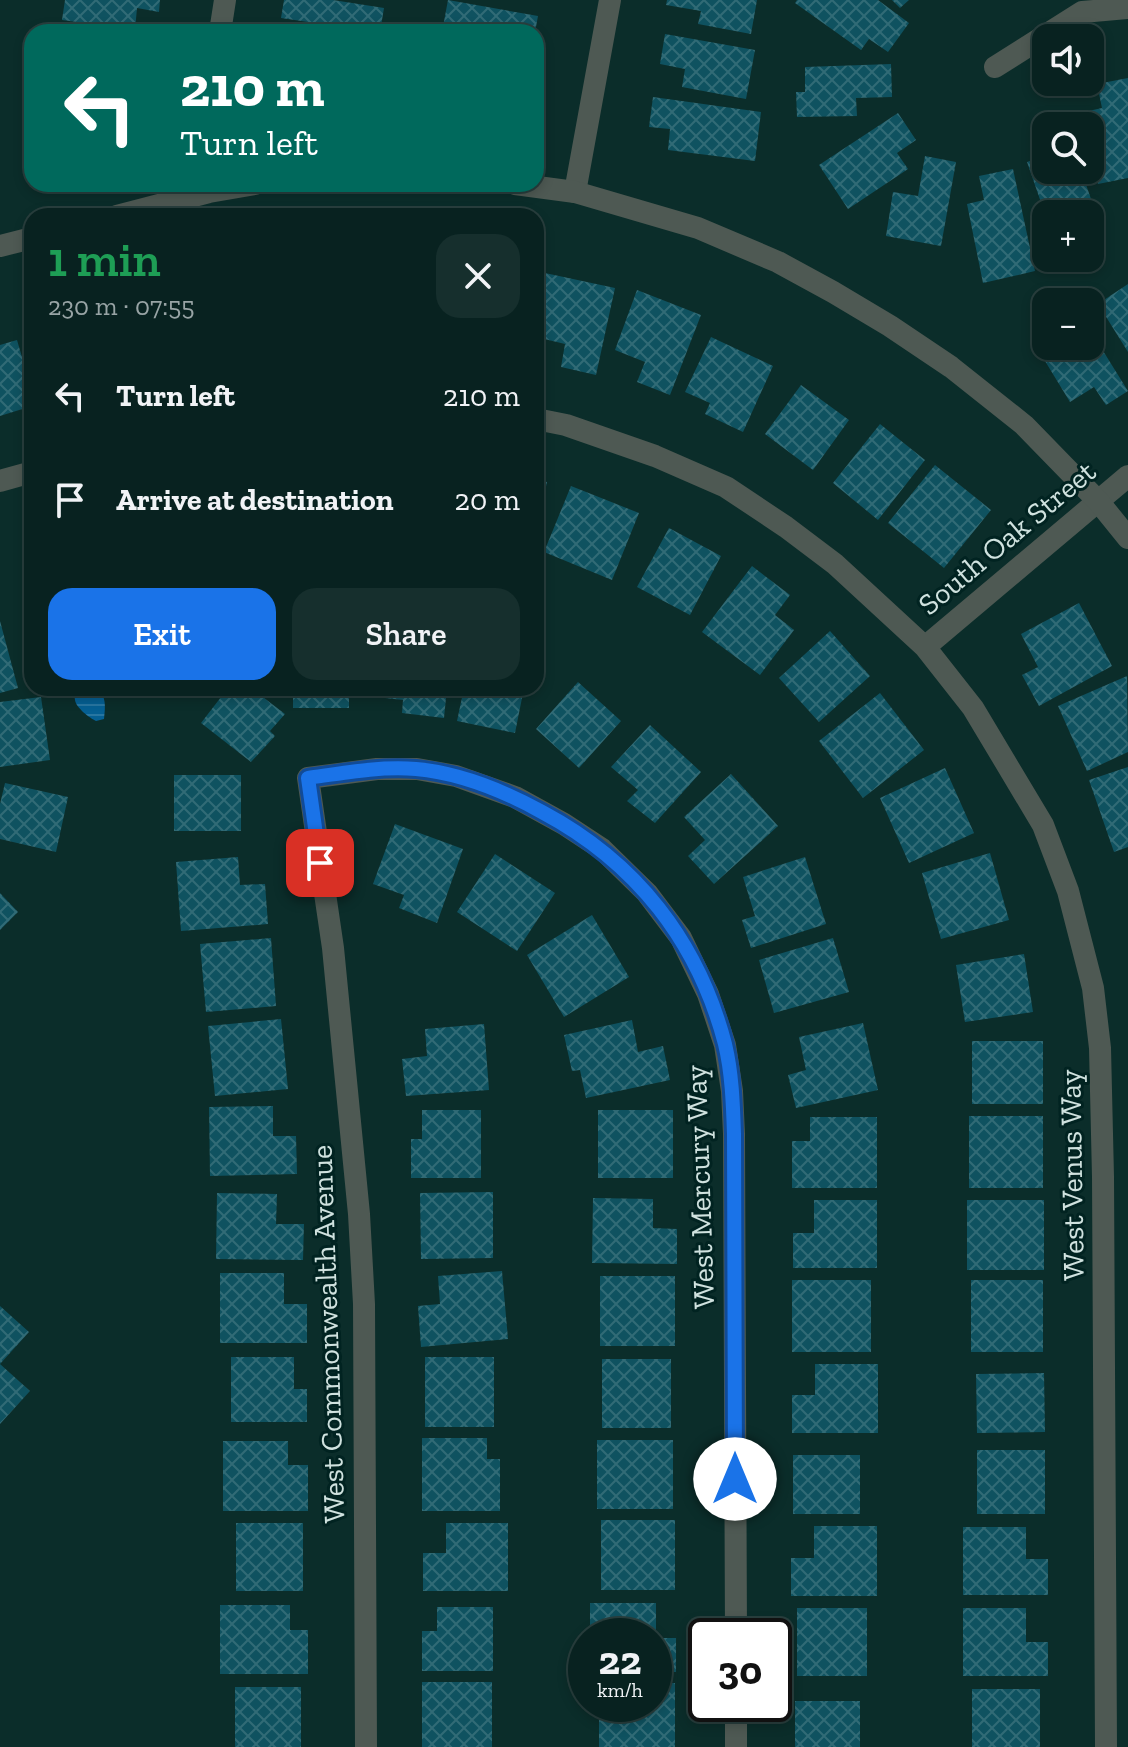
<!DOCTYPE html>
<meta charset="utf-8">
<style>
:root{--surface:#082220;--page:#162f2d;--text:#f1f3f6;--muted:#98a4a5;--line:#293f3e;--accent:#1a73e8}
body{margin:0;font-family:"Zilla Slab",serif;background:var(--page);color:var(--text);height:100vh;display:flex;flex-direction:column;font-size:30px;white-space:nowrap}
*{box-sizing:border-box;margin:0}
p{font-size:26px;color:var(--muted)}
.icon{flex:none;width:44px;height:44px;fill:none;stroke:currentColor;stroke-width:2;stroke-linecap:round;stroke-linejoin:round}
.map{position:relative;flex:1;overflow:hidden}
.side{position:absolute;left:24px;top:208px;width:520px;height:488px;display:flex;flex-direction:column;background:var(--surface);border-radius:24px;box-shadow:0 4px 12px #0003,0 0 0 2px var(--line)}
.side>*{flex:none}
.hud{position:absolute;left:24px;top:24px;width:520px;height:168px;border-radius:24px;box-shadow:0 4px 12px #0003,0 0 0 2px var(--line);background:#00695c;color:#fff;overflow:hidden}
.buttons{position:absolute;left:1032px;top:24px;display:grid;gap:16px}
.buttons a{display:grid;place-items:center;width:72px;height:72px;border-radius:16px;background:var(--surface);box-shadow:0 4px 12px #0003,0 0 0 2px var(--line);font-size:40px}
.speed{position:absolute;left:568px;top:1618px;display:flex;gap:16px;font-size:40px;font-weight:700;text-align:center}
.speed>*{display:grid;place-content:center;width:104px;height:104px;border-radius:50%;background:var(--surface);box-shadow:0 4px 12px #0003,0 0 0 2px var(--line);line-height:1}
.speed small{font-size:20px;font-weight:400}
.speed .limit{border:4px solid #111;border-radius:12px;background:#fff;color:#111}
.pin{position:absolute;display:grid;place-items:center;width:68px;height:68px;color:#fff;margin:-34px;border-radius:16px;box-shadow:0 4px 12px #0006}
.me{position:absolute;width:88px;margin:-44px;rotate:0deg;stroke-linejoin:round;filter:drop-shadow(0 0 6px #0008)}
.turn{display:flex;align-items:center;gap:28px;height:168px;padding:0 24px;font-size:36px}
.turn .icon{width:104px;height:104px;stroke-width:2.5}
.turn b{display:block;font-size:56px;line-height:68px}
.round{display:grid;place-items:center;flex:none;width:84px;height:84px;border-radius:24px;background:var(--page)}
.overview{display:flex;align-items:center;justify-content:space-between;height:136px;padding:0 24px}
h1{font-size:48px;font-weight:600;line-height:60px;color:#1e9e55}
.primary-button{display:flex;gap:16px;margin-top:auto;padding:16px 24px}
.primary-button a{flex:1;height:92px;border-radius:24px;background:var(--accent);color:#fff;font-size:32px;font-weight:600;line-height:92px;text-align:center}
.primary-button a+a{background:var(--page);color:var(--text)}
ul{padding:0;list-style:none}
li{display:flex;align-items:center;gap:24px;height:104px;padding:0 24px}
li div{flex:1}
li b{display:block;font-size:30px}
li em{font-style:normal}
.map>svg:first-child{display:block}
</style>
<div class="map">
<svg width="1128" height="1747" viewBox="0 0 1128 1747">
<defs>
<pattern id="water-rules" width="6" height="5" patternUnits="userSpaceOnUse" patternTransform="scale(2)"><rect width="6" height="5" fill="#055f92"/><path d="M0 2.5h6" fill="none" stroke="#2876a1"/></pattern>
<pattern id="building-cross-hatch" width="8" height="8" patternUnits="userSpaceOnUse" patternTransform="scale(2)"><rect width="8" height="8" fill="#0f5260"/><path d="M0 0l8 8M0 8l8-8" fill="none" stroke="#316b76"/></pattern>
</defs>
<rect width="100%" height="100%" fill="#0b2d2a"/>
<path fill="url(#water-rules)" d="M74,688C100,688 108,690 104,719L96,721C90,718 76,708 75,700C74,696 75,692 74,688Z"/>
<path fill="url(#building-cross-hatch)" d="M65,0H160L159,12L137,8L135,30L62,20Z
M284,0H333L384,8L380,32H306L308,22L281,18Z
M448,0L538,16L535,32H442Z
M667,0H757L751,34L698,24L701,11L666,5Z
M797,0H878L909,23L888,52L869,39L861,50L795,3Z
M892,0H909L900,8Z
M665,34L755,50L746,99L682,87L685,69L660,64Z
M891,64L892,97L856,98L857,116L797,117L796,92H805V67Z
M1128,78V178L1098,184L1090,143V126H1086L1084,112L1102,108L1097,84Z
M653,97L761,112L755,161L668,150L670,129L649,127Z
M898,113L916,140L897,153L908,169L848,209L819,165Z
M1046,155V170H1081L1101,228L1090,232V214H1045L1027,162Z
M925,156L956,162L941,246L886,236L893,192L918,196Z
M1013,169L1035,271L983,283L967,204L984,200L979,176Z
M545,273L615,288L596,375L561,367L565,344L536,337V316Z
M1128,284V352L1098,304Z
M637,290L701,315L670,395L637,382L645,362L615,350Z
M1090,330L1128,391L1106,405L1094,387L1070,402L1034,343L1046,335V346H1090Z
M711,337L773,366L743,432L705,414L710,403L685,392Z
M17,340L32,391V406L0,416V345Z
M801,385L849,420L813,470L765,434Z
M880,424L925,460L878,520L833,483Z
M935,465L991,510L944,568L888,523Z
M536,480L547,482L537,529H536Z
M571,486L639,513L612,580L544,552Z
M669,528L721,556L690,615L637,587Z
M752,566L790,595L775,615L794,630L760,675L702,632Z
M1079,603L1112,666L1039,706L1022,675L1038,667L1021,634Z
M0,621L18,688L0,693Z
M830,631L870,676L819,722L779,678Z
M1127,676L1128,752L1087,771L1058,706Z
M578,682L621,721L579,768L536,729Z
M228,688H251L285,714L270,731L275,736L251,762L201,723Z
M293,688H349V708H293Z
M377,688H447L444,718L402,713L403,700L376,697Z
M464,688H524L515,733L457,721Z
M880,693L924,750L863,798L819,741Z
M41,697L50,760L0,767V702Z
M650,725L701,772L655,823L627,801L638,790L611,767Z
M1128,767V847L1114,852L1089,780Z
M945,768L974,833L909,863L880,798Z
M731,774L778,826L714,884L688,856L705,840L684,817Z
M174,775H241V831H174Z
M5,783L68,797L56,852L0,839V804Z
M395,824L463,849L437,923L399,908L404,895L373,884Z
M990,853L1009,920L941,939L922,873Z
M495,854L555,893L517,951L457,912Z
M238,857L240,885L265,884L268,924L181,931L176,862Z
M805,857L826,924L751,948L742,920L755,916L743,877Z
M0,893L18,912L0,930Z
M592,915L629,977L564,1017L527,955Z
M271,938L276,1006L206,1012L200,944Z
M833,938L849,992L774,1013L759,960Z
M1024,954L1033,1012L965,1022L956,965Z
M281,1019L288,1089L215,1096L208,1026Z
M632,1020L638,1052L663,1046L670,1080L586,1098L580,1070L572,1071L564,1035Z
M863,1023L878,1090L796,1108L788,1075L806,1070L799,1037Z
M484,1024L489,1090L406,1096L402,1059L427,1056L425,1029Z
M972,1041H1043V1104H972Z
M273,1106V1136H296L297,1174L210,1176L209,1107Z
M422,1110H481V1178H411V1139H422Z
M598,1110H673V1178H598Z
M969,1116H1043V1188H969Z
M810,1117H877V1188H792V1141H810Z
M493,1192V1258L421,1259L420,1193Z
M217,1193L277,1194L276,1224H304L303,1260L216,1259Z
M593,1198L653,1199V1228L677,1229V1264L592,1263Z
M814,1200H877V1268H793V1233H814Z
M967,1200H1044V1270H967Z
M502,1271L508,1339L421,1347L418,1306L440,1304L438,1276Z
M220,1273H284V1304H307V1343H220Z
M600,1276H675V1346H600Z
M792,1280H871V1352H792Z
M971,1280H1043V1352H971Z
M0,1306L29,1332L0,1364L30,1391L0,1424Z
M231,1357H294V1389H307V1422H231Z
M425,1357H494V1427H425Z
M602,1359H671V1428H602Z
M815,1364H878V1433H792V1395H815Z
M1044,1373L1045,1432L977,1433L976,1374Z
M422,1438H487V1459H500V1511H422Z
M597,1440H673V1509H597Z
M223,1441H288V1465H308V1511H223Z
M977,1450H1045V1514H977Z
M793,1455H860V1514H793Z
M601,1520H675V1590H601Z
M236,1523H303V1591H236Z
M446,1523H508V1591H423V1553H446Z
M814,1526H877V1596H791V1558H814Z
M963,1527H1026V1559H1048V1595H963Z
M590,1603H656V1636H590Z
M220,1605H290V1630H308V1674H220Z
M437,1607H493V1671H422V1631H437Z
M797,1608H867V1676H797Z
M963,1608H1026V1642H1048V1676H963Z
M654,1638H676V1672H654Z
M422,1682H492V1747H422Z
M654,1683H675V1747H599V1704H654Z
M235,1687H301V1747H235Z
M972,1689H1040V1747H972Z
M795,1701H860V1747H795Z"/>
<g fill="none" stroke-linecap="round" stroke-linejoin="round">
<path stroke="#4e5953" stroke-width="22" d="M220,32L225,0
M995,67L1082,12L1128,8
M575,192L610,0
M536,419L566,425L655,456L726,487L786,527L835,564L925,647L973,708L1043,825L1068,891L1093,988L1100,1048L1103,1177L1106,1747
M0,481L32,472
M925,647L1128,476
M736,1704V1747
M366,1747L364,1304L359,1214L333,948L308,778L377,769H417L456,776L515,797L564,824L602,849L647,893L681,938L708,994L725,1045L732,1091L734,1134L736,1636"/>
<path stroke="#4e5953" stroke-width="22" d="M515,184L575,192L698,228L778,262L833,292L890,326L951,367L1024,425L1098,501L1128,538
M117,216L209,192L255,184
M0,246L32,238"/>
</g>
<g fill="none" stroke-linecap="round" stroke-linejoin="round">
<defs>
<path id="route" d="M320,863L308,778C343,773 380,766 416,769C461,773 504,791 542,812C636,862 698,941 725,1044C732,1073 733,1104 734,1134L735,1479"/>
</defs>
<use href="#route" stroke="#114b97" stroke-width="20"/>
<use href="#route" stroke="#1a73e8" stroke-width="14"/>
</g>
<g text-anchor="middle" stroke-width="6" stroke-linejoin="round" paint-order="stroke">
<g font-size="30" fill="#d0e2df" stroke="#012321">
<text transform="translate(1007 538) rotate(-40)" y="10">South Oak Street</text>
<text transform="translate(1072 1175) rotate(-91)" y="10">West Venus Way</text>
<text transform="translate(700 1187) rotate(-92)" y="10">West Mercury Way</text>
<text transform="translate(328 1334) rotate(-92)" y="10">West Commonwealth Avenue</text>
</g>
</g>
</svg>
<div class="buttons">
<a><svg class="icon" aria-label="sound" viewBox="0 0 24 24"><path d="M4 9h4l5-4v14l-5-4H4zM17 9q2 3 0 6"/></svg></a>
<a><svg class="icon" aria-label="search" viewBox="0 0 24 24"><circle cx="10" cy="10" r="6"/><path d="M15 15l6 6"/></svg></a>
<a>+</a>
<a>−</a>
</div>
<div class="speed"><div>22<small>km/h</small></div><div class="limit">30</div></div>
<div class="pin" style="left:320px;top:863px;background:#d93025"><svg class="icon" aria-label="arrive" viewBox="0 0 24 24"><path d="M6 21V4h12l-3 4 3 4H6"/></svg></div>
<svg class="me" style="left:735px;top:1479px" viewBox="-20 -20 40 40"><circle r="19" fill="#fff"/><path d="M0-13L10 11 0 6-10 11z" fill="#1a73e8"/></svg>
<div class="hud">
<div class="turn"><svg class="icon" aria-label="left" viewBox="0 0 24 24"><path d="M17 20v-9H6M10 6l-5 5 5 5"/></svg><div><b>210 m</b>Turn left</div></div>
</div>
<section class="side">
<div class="overview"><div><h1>1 min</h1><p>230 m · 07:55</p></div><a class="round"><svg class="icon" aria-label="close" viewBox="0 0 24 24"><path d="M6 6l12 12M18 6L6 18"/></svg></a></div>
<ul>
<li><svg class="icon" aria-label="left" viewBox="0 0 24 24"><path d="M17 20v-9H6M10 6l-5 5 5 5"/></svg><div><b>Turn left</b></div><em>210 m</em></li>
<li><svg class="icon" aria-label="arrive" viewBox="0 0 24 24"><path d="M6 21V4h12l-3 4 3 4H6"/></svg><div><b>Arrive at destination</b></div><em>20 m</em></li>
</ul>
<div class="primary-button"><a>Exit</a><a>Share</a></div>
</section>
</div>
